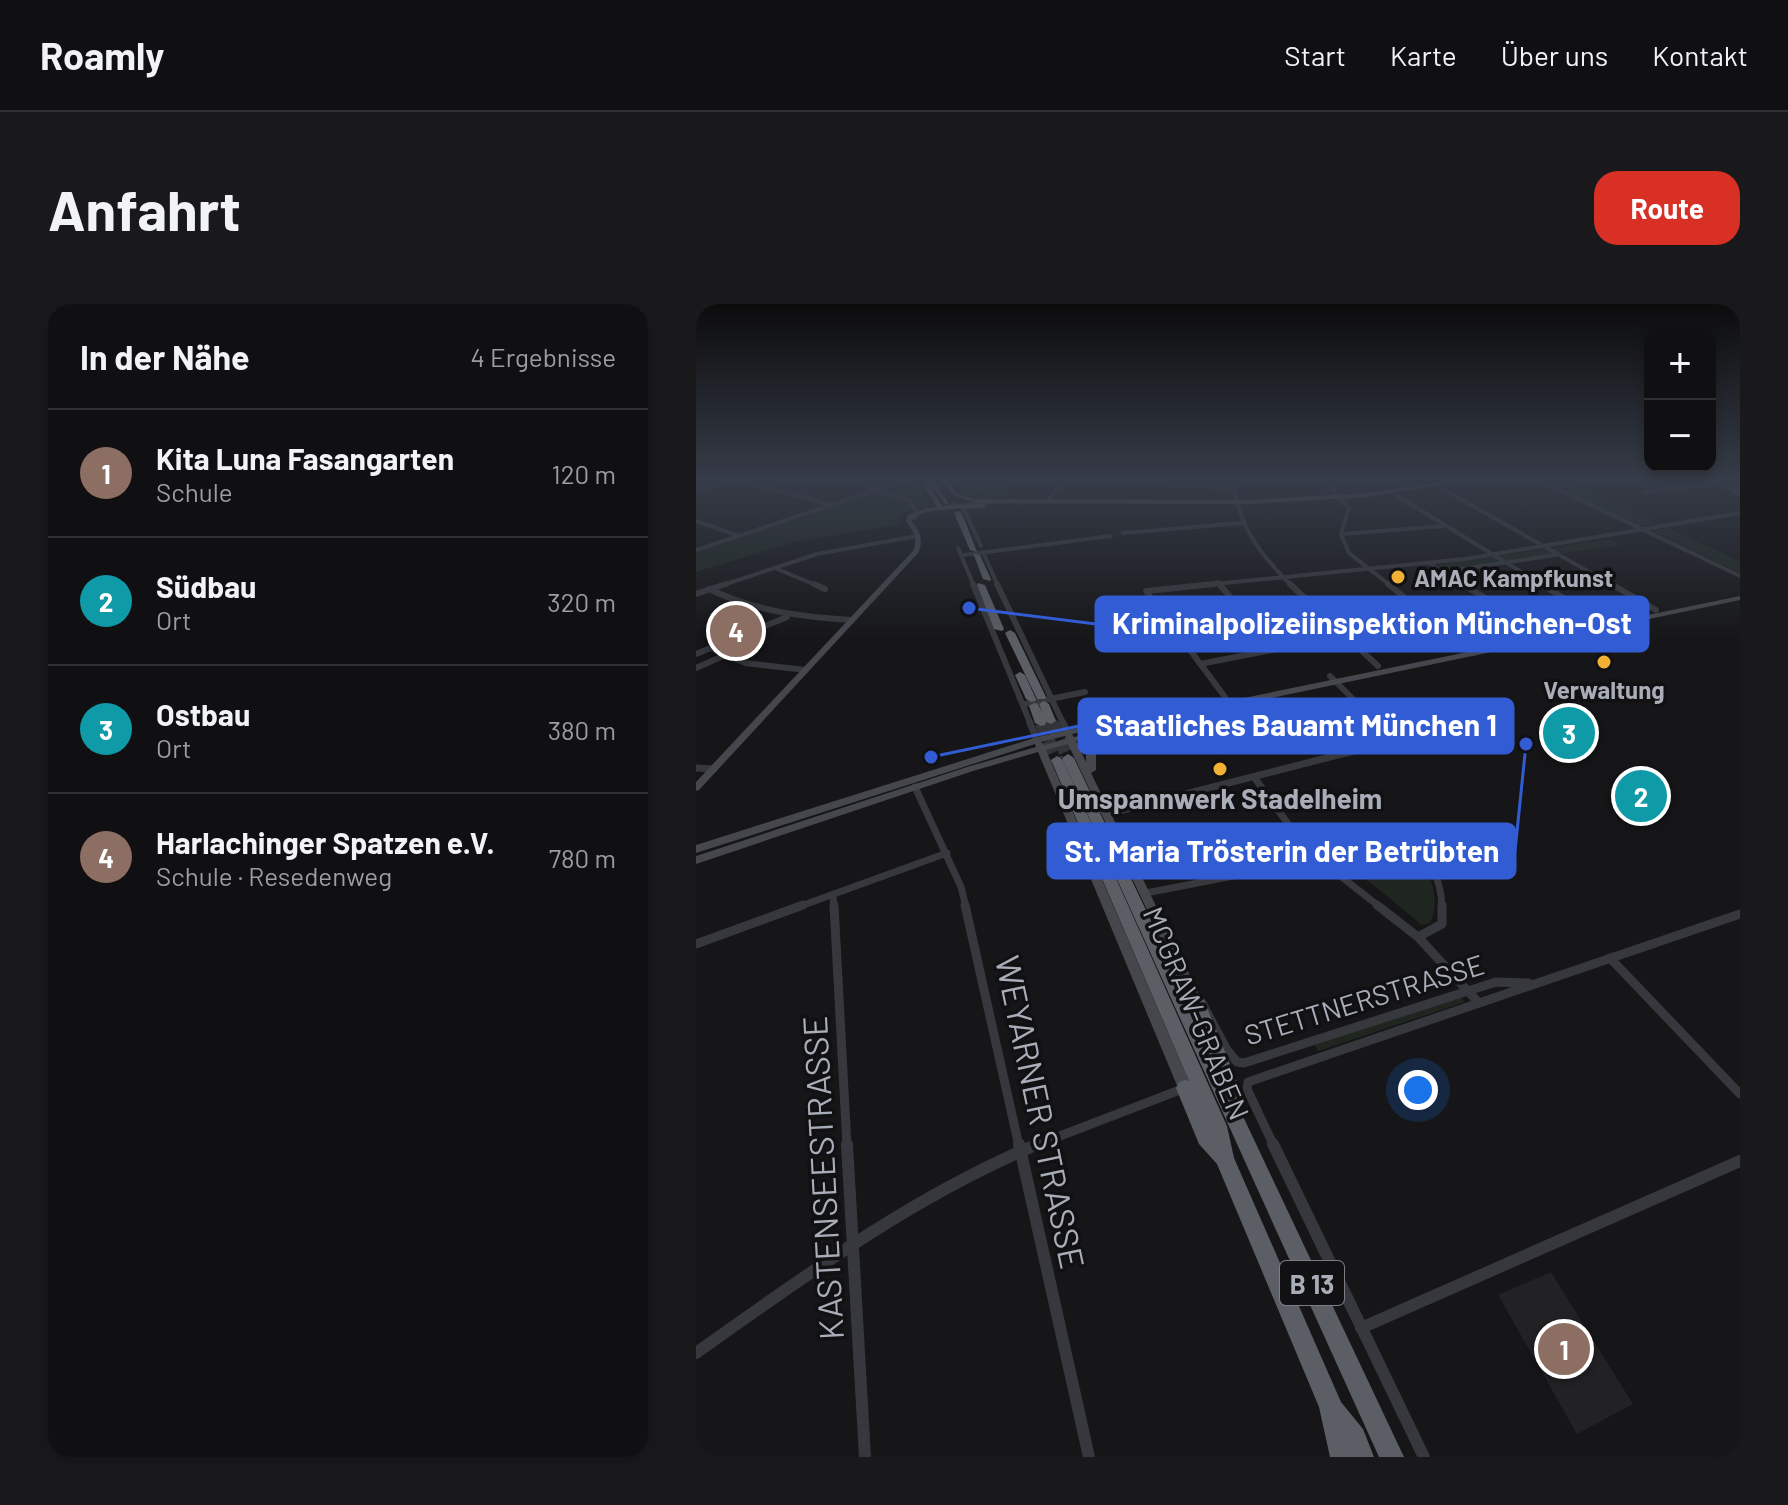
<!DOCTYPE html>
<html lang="de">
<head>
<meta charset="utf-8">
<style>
  :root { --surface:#101012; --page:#19191b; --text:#f1f3f6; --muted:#9c9d9f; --line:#303032; --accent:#d93025 }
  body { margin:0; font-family:Barlow,sans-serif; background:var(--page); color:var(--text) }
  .controls { position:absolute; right:24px; top:24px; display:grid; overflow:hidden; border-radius:16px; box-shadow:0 4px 12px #0003 }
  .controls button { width:72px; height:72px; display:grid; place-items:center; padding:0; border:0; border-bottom:2px solid var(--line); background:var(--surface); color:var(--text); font:40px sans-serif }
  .you { position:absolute; left:722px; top:786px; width:28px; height:28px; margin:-20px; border:6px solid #fff; border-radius:50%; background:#1a73e8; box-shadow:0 0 0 12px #1a73e833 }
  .badge { display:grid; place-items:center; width:52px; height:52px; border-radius:50%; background:var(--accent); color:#fff; font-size:26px; font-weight:700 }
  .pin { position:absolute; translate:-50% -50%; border:4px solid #fff; box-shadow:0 2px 8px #0006 }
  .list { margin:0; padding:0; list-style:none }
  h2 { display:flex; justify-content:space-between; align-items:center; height:104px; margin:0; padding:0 32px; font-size:34px }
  h2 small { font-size:26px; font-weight:400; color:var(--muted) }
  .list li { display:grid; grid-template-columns:52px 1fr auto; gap:24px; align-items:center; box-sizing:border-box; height:128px; padding:0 32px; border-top:2px solid var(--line) }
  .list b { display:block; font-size:30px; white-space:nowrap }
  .list p { margin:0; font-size:26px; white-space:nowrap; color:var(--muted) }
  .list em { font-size:26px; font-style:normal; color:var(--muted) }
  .map { position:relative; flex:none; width:1044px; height:1153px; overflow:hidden; border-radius:24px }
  header { display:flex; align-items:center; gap:48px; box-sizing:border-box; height:112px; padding:0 40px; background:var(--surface); border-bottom:2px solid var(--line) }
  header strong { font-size:38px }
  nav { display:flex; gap:44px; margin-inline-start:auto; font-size:28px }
  .intro { display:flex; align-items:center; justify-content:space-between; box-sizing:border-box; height:192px; padding:0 48px }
  h1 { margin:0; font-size:56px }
  .button { padding:20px 36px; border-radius:24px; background:var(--accent); color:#fff; font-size:28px; font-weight:700 }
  main { display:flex; gap:48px; padding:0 48px }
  aside { flex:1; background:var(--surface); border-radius:24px; box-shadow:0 4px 12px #0003 }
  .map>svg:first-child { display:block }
</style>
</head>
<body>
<header>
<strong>Roamly</strong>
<nav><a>Start</a><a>Karte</a><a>Über uns</a><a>Kontakt</a></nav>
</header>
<div class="intro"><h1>Anfahrt</h1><a class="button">Route</a></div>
<main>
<aside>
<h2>In der Nähe<small>4 Ergebnisse</small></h2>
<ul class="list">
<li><span class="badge" style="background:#8d6e63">1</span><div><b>Kita Luna Fasangarten</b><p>Schule</p></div><em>120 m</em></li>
<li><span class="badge" style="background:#0f9aa8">2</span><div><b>Südbau</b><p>Ort</p></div><em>320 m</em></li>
<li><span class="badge" style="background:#0f9aa8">3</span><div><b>Ostbau</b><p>Ort</p></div><em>380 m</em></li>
<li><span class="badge" style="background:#8d6e63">4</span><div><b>Harlachinger Spatzen e.V.</b><p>Schule · Resedenweg</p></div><em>780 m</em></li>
</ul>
</aside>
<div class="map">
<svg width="1044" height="1153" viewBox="0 0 1044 1153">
  <rect width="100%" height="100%" fill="#161618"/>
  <!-- built -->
  <path fill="#222225" d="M855,968l82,132 -56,30 -79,-139z"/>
  <!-- green -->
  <g fill="#1e261f">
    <path d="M257,175h69l-10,5 -7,15 -28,-1 26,-11 -32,9z"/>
    <path d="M844,175h20l97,44 -16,3z"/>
    <path d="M212,177l10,5 10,20 -27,8v10l-111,19 -94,29v-21z"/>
    <path d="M971,224l73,33v12l-88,-42z"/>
    <path d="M914,235l12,6 -176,25 -7,-5z"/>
    <path d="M711,548c23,15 35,44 23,71l-8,2 -67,-55 7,-9z"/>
    <path d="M765,693l4,5 -147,49 -3,-6z"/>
  </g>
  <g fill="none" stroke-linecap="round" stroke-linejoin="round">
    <!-- trunk-tunnel-far2 -->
    <path stroke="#333438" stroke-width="7" stroke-dasharray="7 4" stroke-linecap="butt" d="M257,198l5,11"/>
    <!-- trunk-tunnel-far1 -->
    <path stroke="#333438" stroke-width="10" stroke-dasharray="10 5" stroke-linecap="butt" d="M355,417l2,4"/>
    <!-- trunk-tunnel -->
    <g stroke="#333438" stroke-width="13" stroke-dasharray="13 6" stroke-linecap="butt">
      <path d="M345,419l16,37"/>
      <path d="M356,419l16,35"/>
    </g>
    <!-- minor-far4 -->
    <g stroke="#37383d" stroke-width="4">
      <path d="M40,175l92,25"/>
      <path d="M165,175l9,10 39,11 8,13 -2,5"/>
      <path d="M397,175l139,9"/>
      <path d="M537,175c3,44 28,77 59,107"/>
      <path d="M627,175l26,29 -8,26 8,19 42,33"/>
      <path d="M735,175l12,10 171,97"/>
      <path d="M841,175l203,97"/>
      <path d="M0,187l38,-12"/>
      <path d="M695,188l153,94"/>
      <path d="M948,188l75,-9"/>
      <path d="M351,197l17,-22"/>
      <path d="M266,201l19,41"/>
      <path d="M0,217l43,15"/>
      <path d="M427,229l119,-10"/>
      <path d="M645,230l103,-8"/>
      <path d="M262,244l16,38"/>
      <path d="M0,246l213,-71"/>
      <path d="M287,248l15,34"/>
      <path d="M267,251l148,-19"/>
      <path d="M734,259l11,9 115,-17"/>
      <path d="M79,264l43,18"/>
      <path d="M745,268l24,14"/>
      <path d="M521,278l4,4"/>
      <path d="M24,282l97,-32 100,-18"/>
      <path d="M498,282l271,-27 275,-46"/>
    </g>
    <!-- minor-far3 -->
    <g stroke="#37383d" stroke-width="6">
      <path d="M118,280l11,5"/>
      <path d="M277,280l58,141"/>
      <path d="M301,280l67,141"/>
      <path d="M518,280l-68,7 79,106"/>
      <path d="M523,280l57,65"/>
      <path d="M594,280l88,82"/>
      <path d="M692,280l86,69"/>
      <path d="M766,280l82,49"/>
      <path d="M845,280l60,37"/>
      <path d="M915,280l45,26"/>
      <path d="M13,285c46,22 92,28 143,31"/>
      <path d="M0,290l30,-10"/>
      <path d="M15,344l34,15 61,7"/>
      <path d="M0,350l91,-37"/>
      <path d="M504,360l144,-28"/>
      <path d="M0,364l27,-12"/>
      <path d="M634,372l49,49"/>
      <path d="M329,400l60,-12"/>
    </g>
    <!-- minor-far2 -->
    <g stroke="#37383d" stroke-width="7">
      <path d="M334,419l7,17"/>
      <path d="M367,419l4,9"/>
      <path d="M0,464l18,1"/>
      <path d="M558,473l53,73 73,57"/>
      <path d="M219,483l46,100 5,20"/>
      <path d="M411,510l282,-72 -2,-9 -10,-10"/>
      <path d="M450,589l257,-50c27,11 38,36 39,64"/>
      <path d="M137,591l1,12"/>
      <path d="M102,603l149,-54"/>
    </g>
    <!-- minor-far1 -->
    <g stroke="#37383d" stroke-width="9">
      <path d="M138,601l13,241"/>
      <path d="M269,601l54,241"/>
      <path d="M681,601l41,32 60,65"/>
      <path d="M722,633l24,-13v-19"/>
      <path d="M0,640l107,-39"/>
      <path d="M914,654l130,136"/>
      <path d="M506,699l25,47 10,12 7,1 252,-81 33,1"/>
      <path d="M338,842l151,-58"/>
      <path d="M578,842l-27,-57 1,-7 492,-168"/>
    </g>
    <!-- minor -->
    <g stroke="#37383d" stroke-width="12">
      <path d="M151,840l18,313"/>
      <path d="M323,840l70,313"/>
      <path d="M577,840l151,313"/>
      <path d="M665,1024l379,-167"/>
      <path d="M0,1049c110,-78 218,-157 342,-209"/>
    </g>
    <!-- secondary -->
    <g fill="#45474d" fill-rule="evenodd">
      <path d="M1014,175h6l24,14v4z"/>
      <path d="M302,196l2,3 -73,9 -14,5 -1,5c8,9 12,19 6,31l-219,237 -3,1v-9l217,-231c5,-11 1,-20 -7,-29l2,-7 18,-7z"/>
      <path d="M1044,292v4l-540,113 -85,19 -19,20v18l-5,3 111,227 -1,4 -5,1 -5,-1 -1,-4 -122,-256 -22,6 146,338 -2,5 -5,1 -5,-1 -2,-5 -140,-336 -65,19 -277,93v-8l271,-89 69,-20 -1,-3 -339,109v-8l338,-107 172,-40 4,3 -4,3 -134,30 2,3 126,-30zM407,431l-17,16v11l-10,-21zM369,432l1,3 -22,6 -3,-3z"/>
    </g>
    <!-- primary -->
    <g fill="#53555c" fill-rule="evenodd">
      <path d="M224,175h6l16,27 41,-2 3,2 -3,2 -45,1z"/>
      <path d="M245,175h6l11,15 18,5 274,1 117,-7 94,-14h16l-110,18 -117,7 -274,-1 -22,-7z"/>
    </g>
    <!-- trunk -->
    <g fill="#5b5e65" fill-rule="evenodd">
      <path d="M231,175h6l16,25h-4z"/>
      <path d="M262,207l4,2 15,39 -7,-2 -16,-37z"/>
      <path d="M277,249l7,2 11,24 -1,2 -7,-2z"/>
      <path d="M282,279l7,2 19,44 -2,2 -8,-2 -17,-44z"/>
      <path d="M314,326l5,3 31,64 -1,2h-8l-1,-2 -31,-64z"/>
      <path d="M324,368l5,3 11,24 -1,2 -4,1 -5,-3 -11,-24z"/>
      <path d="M348,397l5,3 7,17 -5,3 -5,-2 -1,3 -4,1 -6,-3 -6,-17 5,-3 4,1 4,8 -3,-8z"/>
      <path d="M372,450l6,4 114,241 2,-4 6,-2 6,2 2,5 36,89v21l164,347h-25l-317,-699z"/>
      <path d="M361,452l6,4 164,366 7,32 107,244 22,27 11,28h-44l-11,-50 -102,-243 -18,-20 -23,-56 3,-6 6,-2 4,1 -138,-321z"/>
    </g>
    <!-- tram -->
    <path stroke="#4a4c52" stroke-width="2" d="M1020,175l24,13"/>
  </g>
  <!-- sky -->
  <linearGradient id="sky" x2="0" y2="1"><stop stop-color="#0c0c0d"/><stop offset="0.52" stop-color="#363c48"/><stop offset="1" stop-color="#363c48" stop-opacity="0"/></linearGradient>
  <rect width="1044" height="337" fill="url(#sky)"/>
  <!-- markers -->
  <g fill="#f2b134" stroke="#111113" stroke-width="3">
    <circle cx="702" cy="273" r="8"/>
    <circle cx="908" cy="358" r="8"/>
    <circle cx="524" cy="465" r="8"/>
  </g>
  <g text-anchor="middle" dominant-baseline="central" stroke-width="7" stroke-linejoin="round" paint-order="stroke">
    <!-- far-poi labels -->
    <g font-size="24" font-weight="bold" fill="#a8adb8" stroke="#111113" text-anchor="start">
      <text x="718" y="273">AMAC Kampfkunst</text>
      <text x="908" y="385" text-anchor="middle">Verwaltung</text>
    </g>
    <!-- shield labels -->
    <rect fill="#111113" stroke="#7b7e86" stroke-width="2" x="584" y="957" width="64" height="44" rx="6"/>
    <g font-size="26" font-weight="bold" fill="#a8adb8">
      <text x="616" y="979">B 13</text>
    </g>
    <!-- poi labels -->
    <g font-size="28" font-weight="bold" fill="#a8adb8" stroke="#111113">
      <text x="524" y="494">Umspannwerk Stadelheim</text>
    </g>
    <!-- street labels -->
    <g font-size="28" fill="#a8adb8" stroke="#111113">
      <text transform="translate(668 695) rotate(-17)">STETTNERSTRASSE</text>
      <text transform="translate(501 709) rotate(67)">MCGRAW-GRABEN</text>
    </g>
    <!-- near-street labels -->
    <g font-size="34" fill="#a8adb8" stroke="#111113">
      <text transform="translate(345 808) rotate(78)">WEYARNER STRASSE</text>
      <text transform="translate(126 874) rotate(-93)">KASTENSEESTRASSE</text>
    </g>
  </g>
  <!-- callouts -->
  <path fill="none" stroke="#325cd3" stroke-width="3" d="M273 304L400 320M235 453L383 422M830 440L819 547"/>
  <g fill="#325cd3" stroke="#111113" stroke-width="3">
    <circle cx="273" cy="304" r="8"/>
    <circle cx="235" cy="453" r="8"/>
    <circle cx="830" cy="440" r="8"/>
  </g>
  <g fill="#325cd3" stroke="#325cd3" stroke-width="3">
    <rect x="400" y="293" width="552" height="54" rx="8"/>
    <rect x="383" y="395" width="434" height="54" rx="8"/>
    <rect x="352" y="520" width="467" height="54" rx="8"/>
  </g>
  <g font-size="30" text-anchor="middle" font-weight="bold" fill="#fff">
    <text x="676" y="330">Kriminalpolizeiinspektion München-Ost</text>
    <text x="600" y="432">Staatliches Bauamt München 1</text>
    <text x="586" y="558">St. Maria Trösterin der Betrübten</text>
  </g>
</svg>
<div class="controls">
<button>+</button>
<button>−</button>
</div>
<div class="you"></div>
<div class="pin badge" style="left:868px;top:1045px;background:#8d6e63">1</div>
<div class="pin badge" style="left:945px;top:492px;background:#0f9aa8">2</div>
<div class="pin badge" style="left:873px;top:429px;background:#0f9aa8">3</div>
<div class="pin badge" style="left:40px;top:327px;background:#8d6e63">4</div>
</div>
</main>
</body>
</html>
